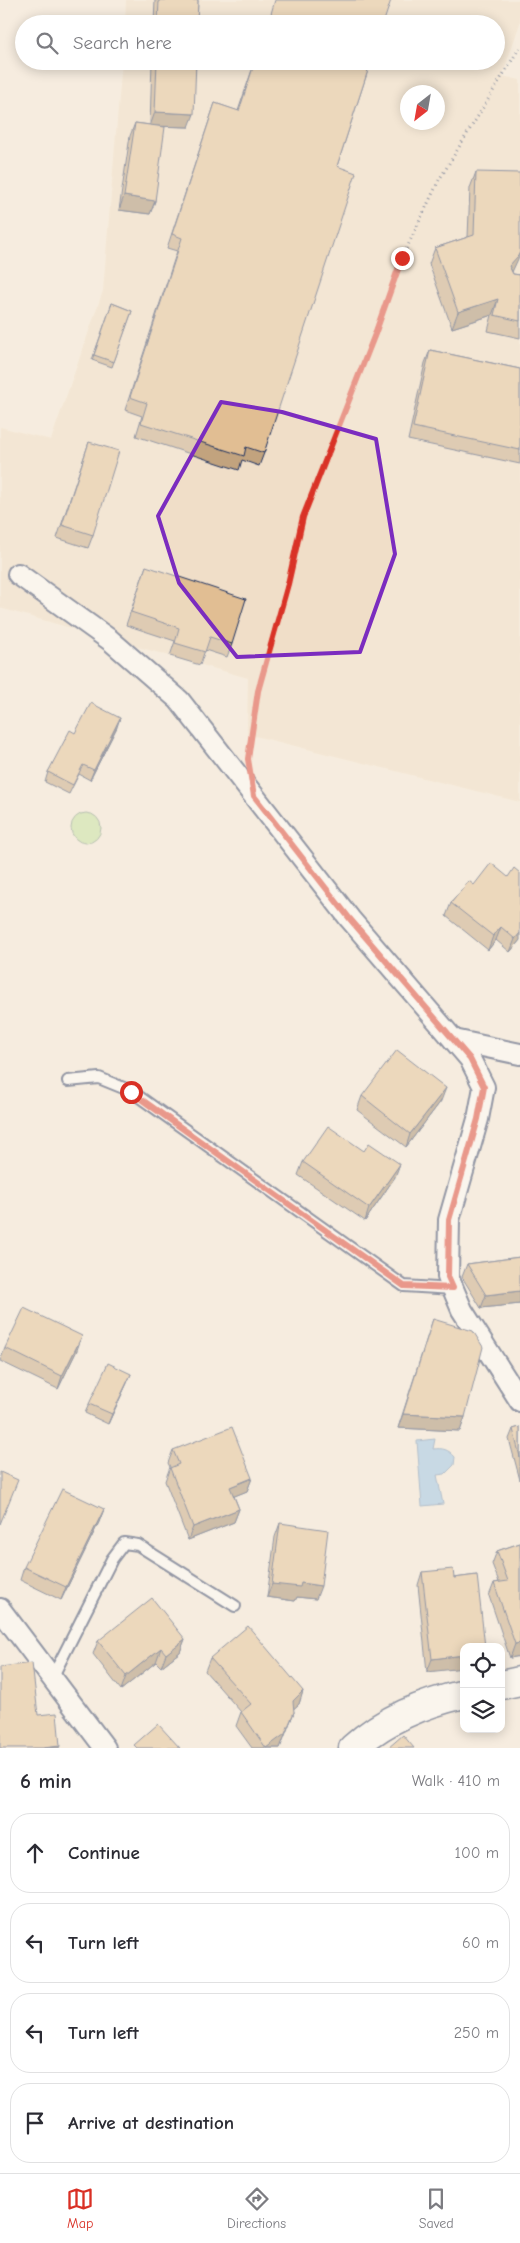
<!DOCTYPE html>
<html lang="en">
<head>
<meta charset="utf-8">
<style>
  :root { --surface:#fff; --page:#f7f7f7; --text:#2b2b33; --muted:#7c7c81; --line:#e1e1e2; --accent:#d93025 }
  body { margin:0; font-family:"Comic Neue",sans-serif; background:var(--page); color:var(--text) }
  .controls { position:absolute; right:15px; bottom:15px; display:grid; overflow:hidden; border-radius:10px; box-shadow:0 2px 12px #0003 }
  .controls button { width:45px; height:45px; display:grid; place-items:center; padding:0; border:0; border-bottom:1px solid var(--line); background:var(--surface); color:var(--text); font:25px sans-serif }
  .compass { position:absolute; left:400px; top:85px; width:45px; height:45px; border-radius:50%; background:var(--surface); box-shadow:0 2px 12px #0003; rotate:211deg }
  .stop { position:absolute; width:15px; height:15px; margin:-11px; border:4px solid #d93025; border-radius:50%; background:#fff }
  .stop.end { background:#d93025; border-color:#fff; box-shadow:0 1px 5px #0008 }
  .list { margin:0; padding:0; list-style:none }
  h2 { display:flex; justify-content:space-between; align-items:center; height:65px; margin:0; padding:0 20px; font-size:21px }
  h2 small { font-size:16px; font-weight:400; color:var(--muted) }
  .list li { display:grid; grid-template-columns:32px 1fr auto; gap:15px; align-items:center; box-sizing:border-box; height:80px; margin:0 10px 10px; padding:0 10px; border:1px solid var(--line); border-radius:20px }
  .list b { display:block; font-size:19px; white-space:nowrap }
  .list em { font-size:16px; font-style:normal; color:var(--muted) }
  .icon { flex:none; width:28px; height:28px; fill:none; stroke:currentColor; stroke-width:2; stroke-linecap:round; stroke-linejoin:round }
  .map { position:relative; flex:none; width:520px; height:1748px; overflow:hidden }
  .search { position:absolute; background:var(--surface); box-shadow:0 2px 12px #0003; left:15px; right:15px; top:15px; height:55px; display:flex; align-items:center; gap:12px; box-sizing:border-box; padding:0 18px; border-radius:28px; color:var(--muted); font-size:19px }
  .sheet { height:425px; background:var(--surface) }
  nav { display:flex; justify-content:space-around; align-items:center; box-sizing:border-box; height:70px; border-top:1px solid var(--line); background:var(--surface); font-size:14px; color:var(--muted) }
  nav a { display:grid; justify-items:center; gap:2px }
  nav .on { color:var(--accent) }
  .map>svg:first-child { display:block }
</style>
</head>
<body>
<div class="map">
<svg width="520" height="1748" viewBox="0 0 520 1748">
  <rect width="100%" height="100%" fill="#f6ecdf"/>
  <filter id="ink" filterUnits="userSpaceOnUse"><feTurbulence type="fractalNoise" baseFrequency=".02" numOctaves="2"/><feDisplacementMap in="SourceGraphic" scale="10" xChannelSelector="R" yChannelSelector="G"/><feConvolveMatrix kernelMatrix="1 2 1 2 8 2 1 2 1" color-interpolation-filters="sRGB"/></filter>
  <g filter="url(#ink)">
    <!-- built -->
    <path fill="#f0dec8" fill-rule="evenodd" d="M126,0h394v23l-18,53 18,4v722l-273,-68 1,-56 -248,-70v-181l51,13 52,-149 19,-230h374v-37h-371zM408,92h30v30h-30z"/>
    <!-- green -->
    <circle fill="#bfe29c" stroke="#6d887d" cx="86" cy="828" r="15"/>
    <!-- water -->
    <path fill="#91c1ec" stroke="#6287b3" d="M435,1439l-2,10c10,-1 15,0 22,8l-1,8 -9,9 -8,1 6,29 -21,2 -5,-65z"/>
    <g fill="none" stroke-linecap="round" stroke-linejoin="round">
      <defs>
        <g id="lane">
          <path d="M68,1081l31,-3 32,13 273,195 49,3"/>
          <path d="M52,1678l60,-119 12,-16 14,2 97,61"/>
        </g>
        <g id="street">
          <path d="M18,574l92,66 69,60 171,219 120,140 14,28 -6,32 -29,101 -1,57 14,33 58,91"/>
          <path d="M454,1040l66,14"/>
          <path d="M0,1609l105,139"/>
        </g>
        <g id="secondary">
          <path d="M501,1685l19,-4"/>
          <path d="M353,1748c32,-29 69,-44 111,-54"/>
        </g>
      </defs>
      <!-- lane casing -->
      <use href="#lane" stroke="#1b2f5e" stroke-width="14"/>
      <!-- street casing -->
      <use href="#street" stroke="#1b2f5e" stroke-width="24"/>
      <!-- secondary casing -->
      <use href="#secondary" stroke="#1b2f5e" stroke-width="31"/>
      <!-- path -->
      <path stroke="#1b2f5e" stroke-width="3" stroke-dasharray="1 4" stroke-linecap="butt" d="M249,753l9,-62 30,-107 15,-67 72,-183 27,-76 37,-78 81,-133"/>
      <!-- lane -->
      <use href="#lane" stroke="#fff" stroke-width="10"/>
      <!-- street -->
      <use href="#street" stroke="#fff" stroke-width="20"/>
      <!-- secondary -->
      <use href="#secondary" stroke="#fff" stroke-width="28"/>
    </g>
    <!-- wall -->
    <g fill="#c2a37e" stroke="#1b2f5e">
      <path d="M155,0h43l-1,24h-43z"/>
      <path d="M152,61h44l-7,66 -30,-1 -4,75 -5,13 -31,-4 11,-74 5,-13 15,2z"/>
      <path d="M255,61h116l-34,105 -73,287 -5,13 -17,-6 -3,10 -103,-34 6,-20 -17,-6 52,-159 -10,-3 48,-145 23,8z"/>
      <path d="M476,172l36,100 1,2 7,1v63l-32,-7 4,-16 -40,13 -23,-64 6,-16 33,-11 2,-49z"/>
      <path d="M112,303l20,8 -20,56 -20,-7z"/>
      <path d="M430,350l90,19v95l-112,-24 17,-77z"/>
      <path d="M89,442l4,93 -5,13 -31,-10z"/>
      <path d="M146,566l86,78 -5,13 -22,-7 -5,15 -30,-9 5,-15 -49,-16z"/>
      <path d="M117,727l-27,53 -11,-6 -10,20 -24,-12 3,-10 27,-39z"/>
      <path d="M469,881l51,59 -10,12 -14,-12 -8,10 -42,-34 5,-13z"/>
      <path d="M362,1096l79,5 -35,46 -49,-37z"/>
      <path d="M303,1162l92,15 -30,44 -67,-46z"/>
      <path d="M520,1257v47l-39,4 -19,-31 5,-13z"/>
      <path d="M433,1319l32,98 -5,14 -62,-3z"/>
      <path d="M5,1348l72,2 -19,39 -58,-28z"/>
      <path d="M127,1383l-19,41 -23,-11 4,-9z"/>
      <path d="M520,1427v53l-11,-41 4,-10z"/>
      <path d="M173,1450l79,28 -5,13 -13,5 5,13 -5,13 -46,18 -23,-59 5,-14 -2,-4z"/>
      <path d="M104,1509l-5,13 -38,78 -41,-20 4,-13z"/>
      <path d="M280,1523l36,76 -19,-2 -2,4 -28,-4 8,-60z"/>
      <path d="M520,1543v113l-10,2 -21,-62 5,-13 5,-1 -7,-18 5,-13z"/>
      <path d="M422,1572l32,6 23,-3 -50,97 -9,-87z"/>
      <path d="M185,1639l-5,13 -19,15 -5,-5 -35,28 -28,-36 5,-13z"/>
      <path d="M210,1658l93,33 -4,13 -6,5 1,3 -14,36h-28l-16,-22 5,-14 -36,-41z"/>
    </g>
    <!-- shaded-wall -->
    <g fill="#9e8567" stroke="#1b2f5e">
      <path d="M155,112l39,2 -5,13 -39,-1z"/>
      <path d="M124,196l31,5 -5,13 -31,-4z"/>
      <path d="M520,252l-2,7 -6,13 -3,-6z"/>
      <path d="M498,299l-6,16 -40,13 6,-16z"/>
      <path d="M120,718l-3,9 -27,53 4,-10z"/>
      <path d="M501,927l-5,13 -8,10 5,-14z"/>
      <path d="M520,933v7l-10,12 5,-13z"/>
      <path d="M446,1088l-5,13 -35,46 4,-13z"/>
      <path d="M400,1164l-5,13 -30,44 4,-13z"/>
      <path d="M520,1291v13l-39,4 5,-13z"/>
      <path d="M82,1336l-5,14 -19,39 4,-13z"/>
      <path d="M131,1374l-4,9 -19,41 4,-10z"/>
      <path d="M403,1414l62,3 -5,14 -62,-3z"/>
      <path d="M252,1478l-5,13 -22,9 5,-13z"/>
      <path d="M104,1509l-5,13 -38,78 5,-13z"/>
      <path d="M239,1509l-5,13 -46,18 5,-13z"/>
      <path d="M301,1583l20,3 -5,13 -19,-2 -2,4 -28,-4 5,-13z"/>
      <path d="M185,1639l-5,13 -19,15 5,-13z"/>
      <path d="M520,1643v13l-10,2 5,-14z"/>
      <path d="M161,1648l-5,14 -35,28 5,-14z"/>
      <path d="M464,1655v13l-37,4 5,-13z"/>
      <path d="M303,1691l-4,13 -11,10 5,-13z"/>
      <path d="M294,1712l-14,36h-14z"/>
      <path d="M60,1746l-1,2h-16z"/>
    </g>
    <!-- building -->
    <g fill="#e1be93" stroke="#1b2f5e">
      <path d="M159,0h39l-1,24h-39z"/>
      <path d="M275,0h116l-8,24h-115z"/>
      <path d="M157,61h39l-2,53 -39,-2z"/>
      <path d="M255,61h116l-34,105 19,7 -92,280 -18,-6 -2,9 -103,-33 6,-20 -17,-6 52,-159 -10,-4 43,-131 24,8z"/>
      <path d="M135,123l30,4 -10,74 -31,-5z"/>
      <path d="M476,172l44,1v79l-2,4 -9,10 4,8 7,1v46l-26,-6 4,-16 -40,13 -23,-64 39,-13z"/>
      <path d="M112,303l20,8 -18,51 -20,-7z"/>
      <path d="M430,350l90,19v81l-107,-23z"/>
      <path d="M89,442l30,9 -26,84 -31,-10z"/>
      <path d="M146,566l100,33 -14,45 -22,-7 -5,15 -30,-9 4,-15 -48,-16z"/>
      <path d="M91,703l29,15 -26,52 -11,-5 -10,20 -25,-13 22,-42 5,3z"/>
      <path d="M491,863l17,14 6,-9 6,5v60l-5,6 -14,-12 -8,9 -42,-33 18,-22 5,4z"/>
      <path d="M397,1050l49,38 -36,46 -48,-38z"/>
      <path d="M328,1126l36,25 5,-8 31,21 -31,44 -66,-46z"/>
      <path d="M520,1257v34l-34,4 -19,-31z"/>
      <path d="M24,1308l58,28 -20,40 -57,-28z"/>
      <path d="M433,1319l40,12 10,16 -18,70 -62,-3z"/>
      <path d="M108,1363l23,11 -19,40 -23,-10z"/>
      <path d="M232,1427l20,51 -22,9 9,22 -46,18 -23,-59 9,-4 -6,-14z"/>
      <path d="M520,1427v30l-7,-28z"/>
      <path d="M0,1472l18,8 -18,44z"/>
      <path d="M62,1489l42,20 -38,78 -42,-20z"/>
      <path d="M280,1523l48,7 -7,56 -20,-3 -1,4 -28,-3z"/>
      <path d="M520,1543v100l-5,1 -21,-61 14,-2 -11,-30z"/>
      <path d="M453,1569l1,9 23,-3 8,72h-21v8l-32,4 -10,-87z"/>
      <path d="M152,1598l33,41 -19,15 -5,-6 -35,28 -28,-35z"/>
      <path d="M248,1626l55,65 -10,10 1,11 -9,22 -19,14 -25,-36 10,-8 -41,-46z"/>
      <path d="M32,1663l6,52 19,-2 3,33 -17,2h-43v-81z"/>
      <path d="M158,1724l22,24h-43l-3,-3z"/>
      <path d="M403,1735l11,13h-26z"/>
    </g>
  </g>
  <g fill="none" stroke-linecap="round" stroke-linejoin="round" filter="url(#ink)">
    <!-- route -->
    <path stroke="#d93025" stroke-width="6" d="M131,1092l273,194 49,2 -5,-11 1,-57 29,-101 6,-32 -14,-28 -120,-140 -96,-123 -6,-37 10,-68 30,-107 15,-67 72,-183 27,-76"/>
  </g>
  <!-- marked area -->
  <path d="M0 0H520V1748H0ZM221,402l61,10 94,27 19,115 -35,98 -123,5 -58,-74 -21,-67z" fill="#f6ecdf" fill-opacity=".55" fill-rule="evenodd"/>
  <path fill="none" stroke="#7b2cbf" stroke-width="4" stroke-linejoin="round" d="M221,402l61,10 94,27 19,115 -35,98 -123,5 -58,-74 -21,-67z"/>
</svg>
<div class="controls">
<button><svg class="icon" aria-label="locate" viewBox="0 0 24 24"><circle cx="12" cy="12" r="6"/><path d="M12 2v4M12 18v4M2 12h4M18 12h4"/></svg></button>
<button><svg class="icon" aria-label="layers" viewBox="0 0 24 24"><path d="M12 4l9 5-9 5-9-5zM3 14l9 5 9-5"/></svg></button>
</div>
<svg class="compass" viewBox="-18 -18 36 36"><path d="M0-13l5 13h-10z" fill="#e53935"/><path d="M0 13l5-13h-10z" fill="#7c7c81"/></svg>
<div class="stop" style="left:131px;top:1092px"></div>
<div class="stop end" style="left:402px;top:258px"></div>
<div class="search"><svg class="icon" aria-label="search" viewBox="0 0 24 24"><circle cx="10" cy="10" r="6"/><path d="M15 15l6 6"/></svg>Search here</div>
</div>
<section class="sheet">
<h2>6 min<small>Walk · 410 m</small></h2>
<ul class="list">
<li><svg class="icon" aria-label="ahead" viewBox="0 0 24 24"><path d="M12 20V5M6 11l6-6 6 6"/></svg><div><b>Continue</b></div><em>100 m</em></li>
<li><svg class="icon" aria-label="left" viewBox="0 0 24 24"><path d="M17 20v-9H6M10 6l-5 5 5 5"/></svg><div><b>Turn left</b></div><em>60 m</em></li>
<li><svg class="icon" aria-label="left" viewBox="0 0 24 24"><path d="M17 20v-9H6M10 6l-5 5 5 5"/></svg><div><b>Turn left</b></div><em>250 m</em></li>
<li><svg class="icon" aria-label="arrive" viewBox="0 0 24 24"><path d="M6 21V4h12l-3 4 3 4H6"/></svg><div><b>Arrive at destination</b></div></li>
</ul>
</section>
<nav>
<a class="on"><svg class="icon" aria-label="map" viewBox="0 0 24 24"><path d="M3 6l6-2 6 2 6-2v14l-6 2-6-2-6 2zM9 4v14M15 6v14"/></svg>Map</a>
<a><svg class="icon" aria-label="directions" viewBox="0 0 24 24"><path d="M12 3l9 9-9 9-9-9zM9 14v-3h6M13 9l2 2-2 2"/></svg>Directions</a>
<a><svg class="icon" aria-label="saved" viewBox="0 0 24 24"><path d="M7 4h10v16l-5-4-5 4z"/></svg>Saved</a>
</nav>
</body>
</html>
